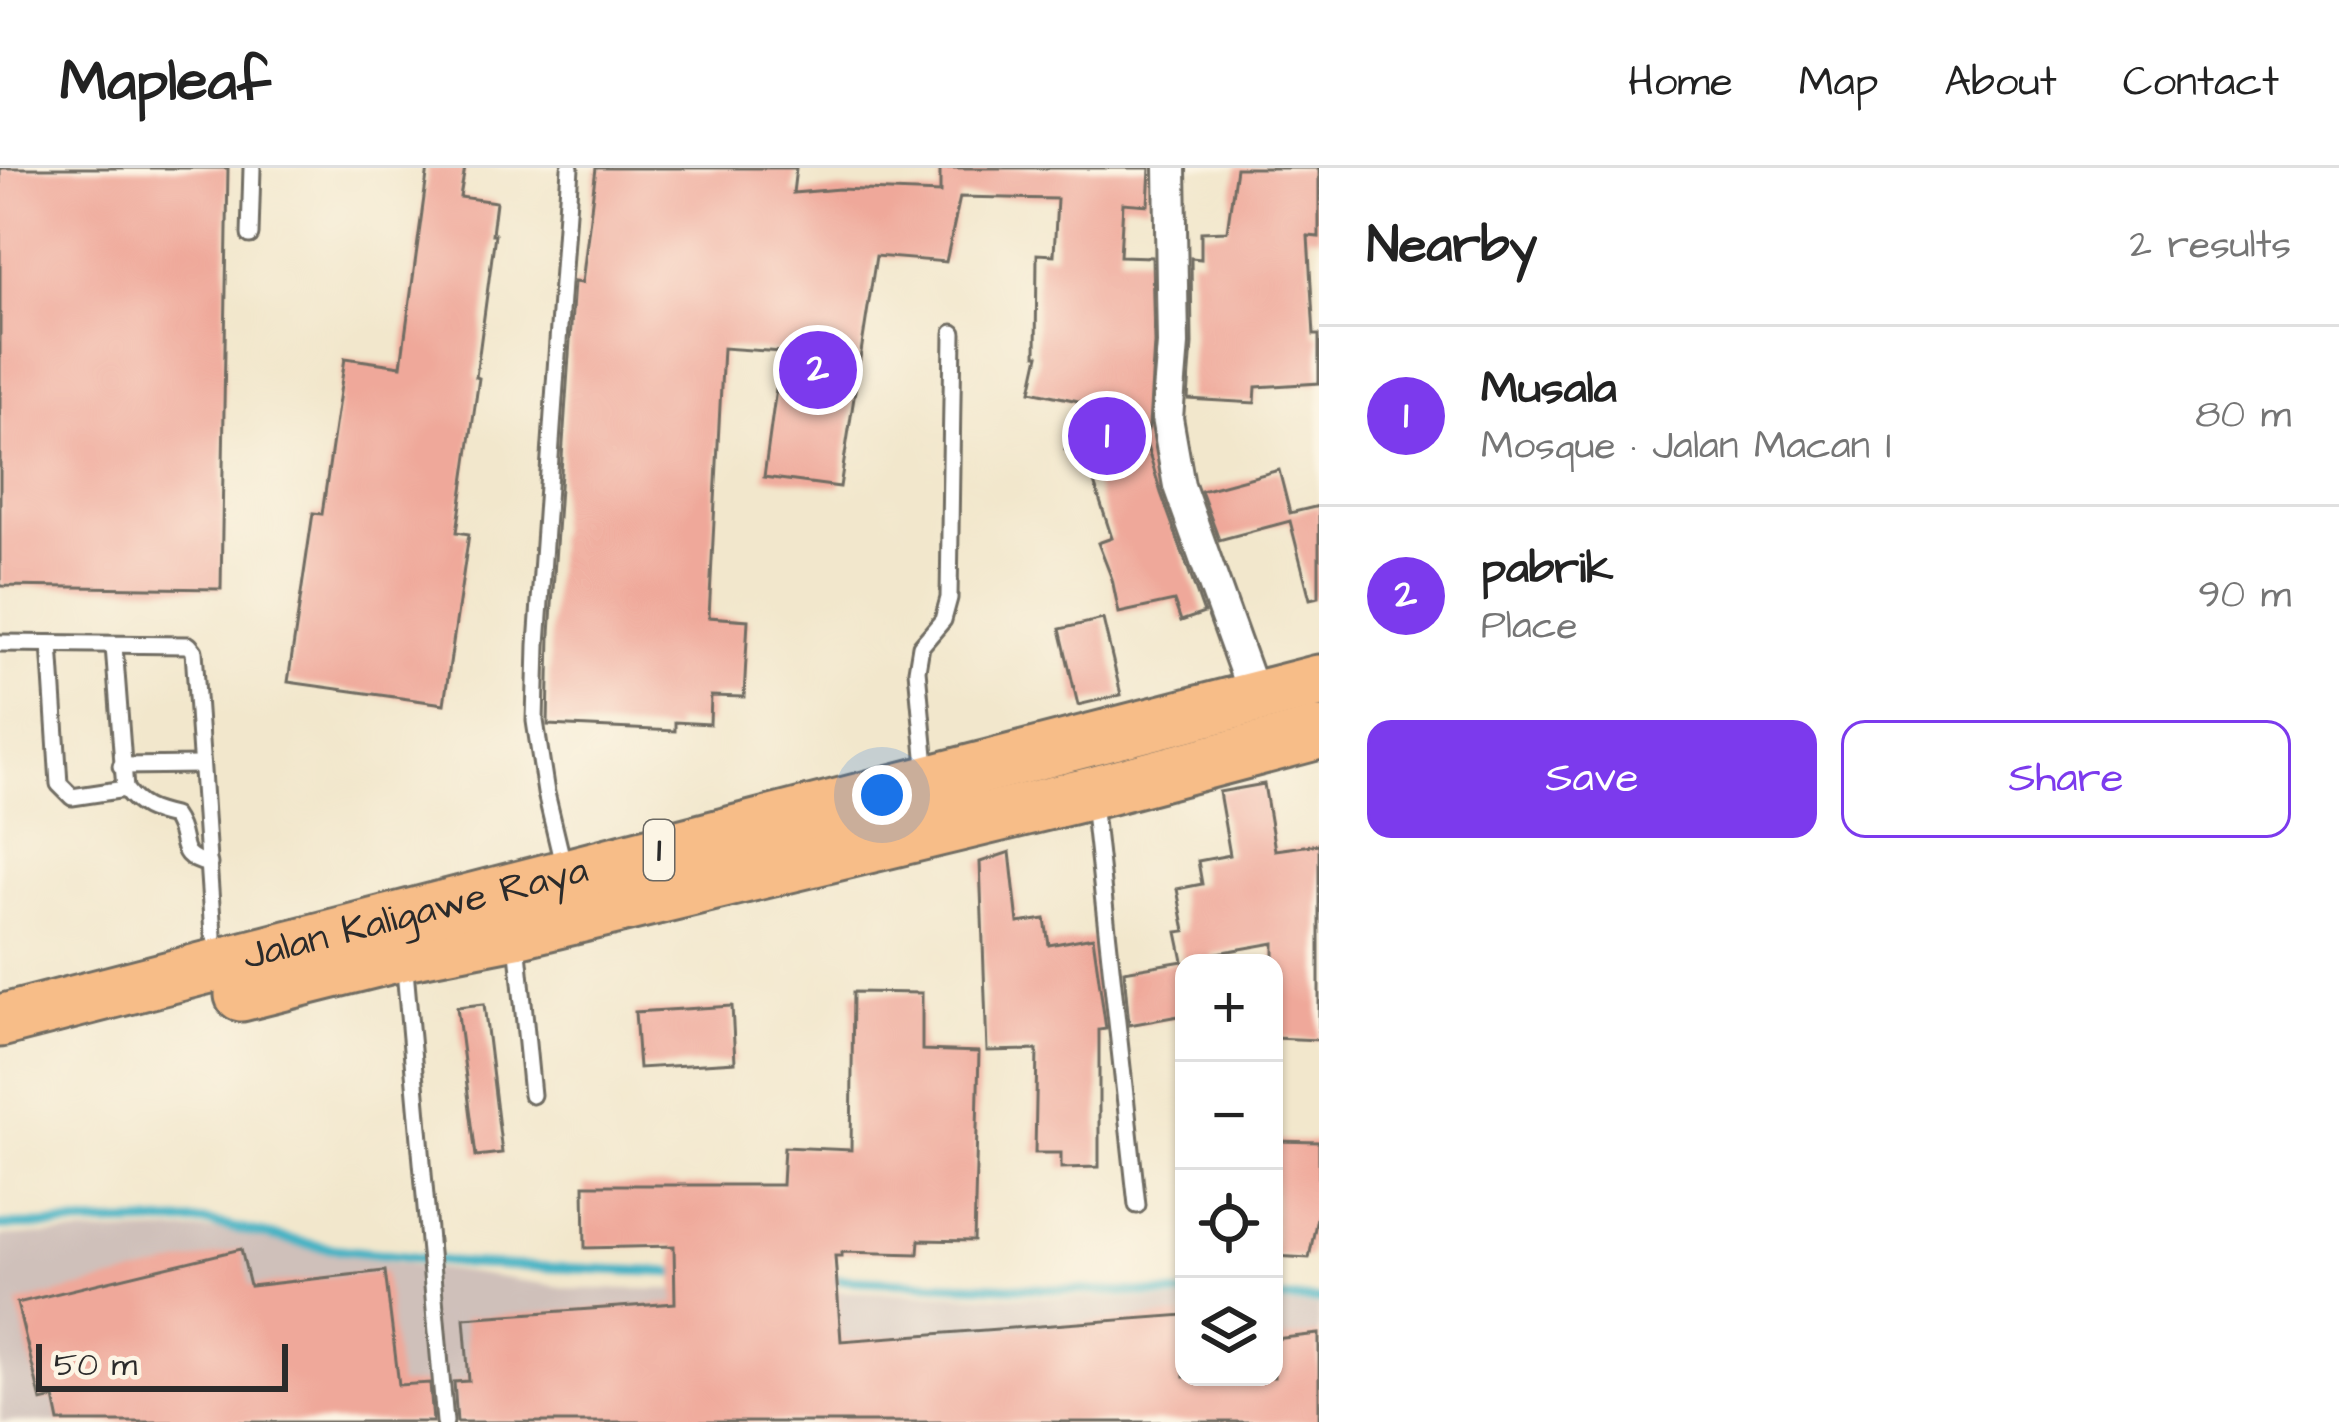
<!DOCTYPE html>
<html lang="en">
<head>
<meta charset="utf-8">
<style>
  :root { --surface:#fff; --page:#f6f6f6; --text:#222; --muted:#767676; --line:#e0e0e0; --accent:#7c3aed }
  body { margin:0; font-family:"Architects Daughter",sans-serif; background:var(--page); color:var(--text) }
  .controls { position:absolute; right:36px; bottom:36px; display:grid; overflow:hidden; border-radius:24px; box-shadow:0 3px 9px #0004 }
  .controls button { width:108px; height:108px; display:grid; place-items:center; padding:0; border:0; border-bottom:3px solid var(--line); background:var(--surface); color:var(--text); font:60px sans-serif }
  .scale { position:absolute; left:36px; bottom:30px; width:252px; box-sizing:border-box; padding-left:12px; border:6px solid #2b2b2b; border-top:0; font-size:33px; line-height:42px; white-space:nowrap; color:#2b2b2b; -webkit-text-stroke:9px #fcf5e5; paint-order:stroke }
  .you { position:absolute; left:882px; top:627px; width:42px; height:42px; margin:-30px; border:9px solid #fff; border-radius:50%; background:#1a73e8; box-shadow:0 0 0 18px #1a73e833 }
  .badge { display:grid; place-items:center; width:78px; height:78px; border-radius:50%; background:var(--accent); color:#fff; font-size:39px; font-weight:700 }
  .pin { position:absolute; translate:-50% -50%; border:6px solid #fff; box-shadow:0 3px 12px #0006 }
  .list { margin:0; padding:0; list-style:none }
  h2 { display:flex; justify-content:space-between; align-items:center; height:156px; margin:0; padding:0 48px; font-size:51px }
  h2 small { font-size:39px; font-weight:400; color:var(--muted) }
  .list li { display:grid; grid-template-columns:78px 1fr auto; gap:36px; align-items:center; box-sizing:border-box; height:180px; padding:0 48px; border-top:3px solid var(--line) }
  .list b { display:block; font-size:45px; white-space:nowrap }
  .list p { margin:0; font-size:39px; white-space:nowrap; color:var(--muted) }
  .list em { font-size:39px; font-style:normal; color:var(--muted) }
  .actions { display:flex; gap:24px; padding:36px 48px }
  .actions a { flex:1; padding:27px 0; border:3px solid var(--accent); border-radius:24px; text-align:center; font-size:42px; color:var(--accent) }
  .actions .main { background:var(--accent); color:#fff }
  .icon { flex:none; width:66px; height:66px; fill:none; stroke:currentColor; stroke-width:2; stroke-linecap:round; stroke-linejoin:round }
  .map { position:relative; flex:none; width:1319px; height:1254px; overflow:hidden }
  header { display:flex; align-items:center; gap:72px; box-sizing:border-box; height:168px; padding:0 60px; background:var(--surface); border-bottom:3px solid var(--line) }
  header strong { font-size:57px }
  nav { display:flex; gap:66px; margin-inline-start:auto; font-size:42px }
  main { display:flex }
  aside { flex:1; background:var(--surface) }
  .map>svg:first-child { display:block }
</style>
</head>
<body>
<header>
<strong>Mapleaf</strong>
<nav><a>Home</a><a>Map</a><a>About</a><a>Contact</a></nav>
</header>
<main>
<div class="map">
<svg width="1319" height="1254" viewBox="0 0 1319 1254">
  <rect width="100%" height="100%" fill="#fcf5e5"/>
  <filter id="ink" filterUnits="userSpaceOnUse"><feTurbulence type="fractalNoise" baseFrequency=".00833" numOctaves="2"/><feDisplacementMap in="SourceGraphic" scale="24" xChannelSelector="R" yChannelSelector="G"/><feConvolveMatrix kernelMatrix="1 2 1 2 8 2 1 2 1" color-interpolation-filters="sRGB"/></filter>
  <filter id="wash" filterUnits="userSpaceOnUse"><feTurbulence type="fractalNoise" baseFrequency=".004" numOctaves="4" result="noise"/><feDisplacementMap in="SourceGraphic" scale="48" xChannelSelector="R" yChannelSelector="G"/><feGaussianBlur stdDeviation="2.7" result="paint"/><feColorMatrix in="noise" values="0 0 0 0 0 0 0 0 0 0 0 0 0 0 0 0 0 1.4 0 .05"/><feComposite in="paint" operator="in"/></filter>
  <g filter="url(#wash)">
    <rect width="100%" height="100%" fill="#f2e7cc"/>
    <!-- industrial -->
    <path fill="#cfc0ba" d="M218,1062l139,26 219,33h196l412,12v76h90v-72l45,1v116h-1319v-186z"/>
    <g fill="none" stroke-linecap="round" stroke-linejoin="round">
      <!-- stream -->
      <g stroke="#47b3c4" stroke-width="10">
        <path d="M0,1058l206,-4 122,26 142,16 219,9"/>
        <path d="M828,1111l356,16"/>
        <path d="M1274,1131l45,1"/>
      </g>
    </g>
    <g id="blocks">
      <!-- building -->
      <g fill="#efa89a">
        <path d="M0,0h228l-7,421 -221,-3z"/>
        <path d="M428,0h37l-5,29 36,5 -4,32h3l-19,143 3,1 -22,154 12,2 -25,170 -156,-22 25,-169 9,1 23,-156 56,8z"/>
        <path d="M596,0h200l-3,25 46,-4 101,4v-25h210l-2,37 -25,-2 -3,53 32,1 2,86 -5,83 -4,14 16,53 43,120 -23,8 -7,-20 -55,12 -7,-34 -14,-36 14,-5 -27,-83 -20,-5 13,-49 -47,-10 8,-36h-3l1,-101 17,1 3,-56 -97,-2 -14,65 -70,-6 -36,231 -76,-10 17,-125 -58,-4 -14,269 39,3 -4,77 -33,-1 -1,28 -35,-2v9l-127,-6 2,-91 24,-352 8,1z"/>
        <path d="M1236,0h83v69l-11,-1 6,99h5v48l-63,4 -1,16 -67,-4 4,-55 -1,-86 10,1v-27l26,-1z"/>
        <path d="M1279,302l11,43 29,-7v91l-9,2 -20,-78 -71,19 -18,-49z"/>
        <path d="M1103,451l18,76 -43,10 -18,-76z"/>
        <path d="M1264,616l11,66 44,-6v196l-45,-2v-95l-62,11 2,9h-30v52l-55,10 -5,-54 59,-10 -6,-29 8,-1 -8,-42 25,-5 -4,-23 32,-6 -11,-63z"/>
        <path d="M1010,684l8,71 27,-4 4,26 44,-8 13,92 -7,1v137l-38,1v-15h-26l2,-103 -50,1 -7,-189z"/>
        <path d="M853,824l69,1v57l57,2 -5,189 -55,-1 -1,14 -76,-2v4h-7l6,85 343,-26v62h90v-38l45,-5v88h-862l-3,-40 15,-1 -5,-63 211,-15 -1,-57 -89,2 -1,-63h198l2,-38 67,3z"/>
        <path d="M484,836l18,149 -26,3 -19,-149z"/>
        <path d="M732,838l3,56 -96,6 -4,-56z"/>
        <path d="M1274,973l45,1v65l-10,51 -35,-2z"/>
        <path d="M241,1081l9,37 135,-15 14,114 31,-2 3,39h-374l-5,-24 -13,3 -24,-98z"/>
      </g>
    </g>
  </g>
  <g filter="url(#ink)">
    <use href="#blocks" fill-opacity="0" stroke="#716d63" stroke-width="3"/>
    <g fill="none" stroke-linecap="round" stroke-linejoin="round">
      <defs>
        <g id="service">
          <path d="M250,67l2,-67"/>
          <path d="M0,475l189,2 5,6 19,284"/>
          <path d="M50,476l9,140 13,13 53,-8"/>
          <path d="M114,478l11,143c14,18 26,22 48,27 18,25 -1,39 36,48"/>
          <path d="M121,598l79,-1"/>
          <path d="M927,609l-10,-107 4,-24 22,-26 6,-22 4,-265"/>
          <path d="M1093,634l44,403"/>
          <path d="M561,688l-15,-63 -11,-72 2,-76 33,-477"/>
          <path d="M517,773l15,154"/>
          <path d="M404,791l41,463"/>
        </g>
        <path id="minor" d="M1170,0l3,176 -6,74 12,68 76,212"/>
        <g id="trunk">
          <path d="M241,827l163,-41 112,-22 576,-139 227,-60"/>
          <path id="s1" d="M0,853l1319,-340"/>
        </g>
      </defs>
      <!-- service casing -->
      <use href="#service" stroke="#716d63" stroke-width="21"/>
      <!-- minor casing -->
      <use href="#minor" stroke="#716d63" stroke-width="36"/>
      <!-- trunk casing -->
      <use href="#trunk" stroke="#716d63" stroke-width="57"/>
      <!-- service -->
      <use href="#service" stroke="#fff" stroke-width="15"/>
      <!-- minor -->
      <use href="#minor" stroke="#fff" stroke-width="30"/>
      <!-- trunk -->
      <use href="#trunk" stroke="#f7bd88" stroke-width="51"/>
    </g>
  </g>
  <g text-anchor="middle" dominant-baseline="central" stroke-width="9" stroke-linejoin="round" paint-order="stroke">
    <!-- shield labels -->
    <rect fill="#fcf5e5" stroke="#6a6863" stroke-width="3" x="644" y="652" width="30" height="60" rx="9"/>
    <g font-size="36" font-weight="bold" fill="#2b2b2b">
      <text x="659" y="682">1</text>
    </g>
    <!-- street labels -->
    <g font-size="39" fill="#2b2b2b" stroke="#fcf5e5">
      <text stroke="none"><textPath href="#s1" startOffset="429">Jalan Kaligawe Raya</textPath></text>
    </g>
  </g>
</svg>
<div class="controls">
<button>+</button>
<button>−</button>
<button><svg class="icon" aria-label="locate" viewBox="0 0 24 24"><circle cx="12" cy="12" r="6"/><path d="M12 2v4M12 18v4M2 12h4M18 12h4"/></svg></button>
<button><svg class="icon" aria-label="layers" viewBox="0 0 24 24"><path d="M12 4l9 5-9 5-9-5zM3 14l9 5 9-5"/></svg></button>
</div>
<div class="scale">50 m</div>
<div class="you"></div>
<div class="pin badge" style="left:1107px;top:268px">1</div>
<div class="pin badge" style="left:818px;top:202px">2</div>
</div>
<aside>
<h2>Nearby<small>2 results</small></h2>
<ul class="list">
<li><span class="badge">1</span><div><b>Musala</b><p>Mosque · Jalan Macan I</p></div><em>80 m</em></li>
<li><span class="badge">2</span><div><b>pabrik</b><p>Place</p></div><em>90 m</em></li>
</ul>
<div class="actions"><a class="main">Save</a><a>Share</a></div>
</aside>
</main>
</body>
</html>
